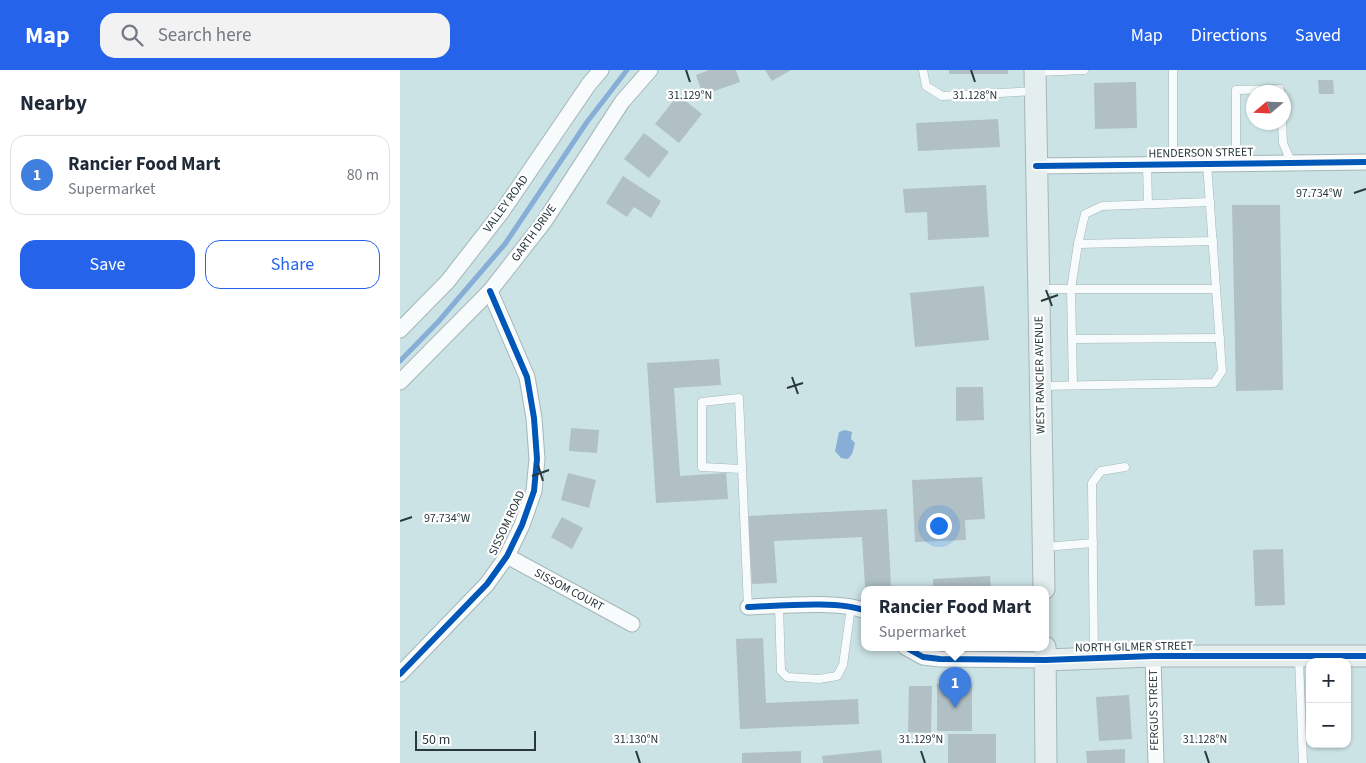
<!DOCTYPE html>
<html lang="en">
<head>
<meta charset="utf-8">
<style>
  :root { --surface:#fff; --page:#f2f2f3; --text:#1f2937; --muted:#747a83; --line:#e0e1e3; --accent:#2563eb }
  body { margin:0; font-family:"Source Sans 3",sans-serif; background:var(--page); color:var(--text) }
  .controls { position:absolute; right:15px; bottom:15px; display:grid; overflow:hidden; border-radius:10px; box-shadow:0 1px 4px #0004 }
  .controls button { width:45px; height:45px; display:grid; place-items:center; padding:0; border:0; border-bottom:1px solid var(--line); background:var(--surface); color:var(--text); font:25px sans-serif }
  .compass { position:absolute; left:846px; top:15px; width:45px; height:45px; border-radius:50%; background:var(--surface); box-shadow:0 1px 4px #0004; rotate:251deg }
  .scale { position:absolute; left:15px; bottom:12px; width:121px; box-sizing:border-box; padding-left:5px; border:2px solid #28383b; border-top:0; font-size:14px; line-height:18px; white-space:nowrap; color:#28383b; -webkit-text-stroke:4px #fff; paint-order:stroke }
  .you { position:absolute; left:538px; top:455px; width:18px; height:18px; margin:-12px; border:4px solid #fff; border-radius:50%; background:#1a73e8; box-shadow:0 0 0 8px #1a73e833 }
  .badge { display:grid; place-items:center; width:32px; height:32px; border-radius:50%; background:var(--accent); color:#fff; font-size:16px; font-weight:700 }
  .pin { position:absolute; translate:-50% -41px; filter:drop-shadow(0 1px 2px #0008) }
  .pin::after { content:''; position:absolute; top:26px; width:18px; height:15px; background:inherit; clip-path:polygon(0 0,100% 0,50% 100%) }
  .popup { position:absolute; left:461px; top:516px; width:188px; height:65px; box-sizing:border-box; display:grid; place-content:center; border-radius:10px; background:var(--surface); filter:drop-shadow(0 1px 4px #0005); font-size:16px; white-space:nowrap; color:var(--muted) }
  .popup b { font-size:19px; color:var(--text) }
  .popup::after { content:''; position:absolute; left:50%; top:100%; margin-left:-10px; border:10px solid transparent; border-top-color:var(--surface) }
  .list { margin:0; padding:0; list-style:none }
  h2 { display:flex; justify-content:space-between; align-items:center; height:65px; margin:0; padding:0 20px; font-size:21px }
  h2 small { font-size:16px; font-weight:400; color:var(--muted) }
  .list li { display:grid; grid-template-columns:32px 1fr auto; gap:15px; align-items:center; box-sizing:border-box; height:80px; margin:0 10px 10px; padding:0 10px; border:1px solid var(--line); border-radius:15px }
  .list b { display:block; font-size:19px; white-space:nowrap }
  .list p { margin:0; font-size:16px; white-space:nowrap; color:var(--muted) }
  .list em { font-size:16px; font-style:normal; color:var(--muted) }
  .actions { display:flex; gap:10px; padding:15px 20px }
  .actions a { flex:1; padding:11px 0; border:1px solid var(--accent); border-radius:15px; text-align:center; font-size:18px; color:var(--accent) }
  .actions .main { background:var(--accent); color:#fff }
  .icon { flex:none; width:28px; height:28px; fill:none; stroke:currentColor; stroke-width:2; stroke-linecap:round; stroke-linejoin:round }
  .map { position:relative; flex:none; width:966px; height:693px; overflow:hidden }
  header { display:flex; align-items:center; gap:30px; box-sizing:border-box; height:70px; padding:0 25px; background:var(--accent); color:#fff }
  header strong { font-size:24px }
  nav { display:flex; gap:28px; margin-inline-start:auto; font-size:18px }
  .search { width:350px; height:45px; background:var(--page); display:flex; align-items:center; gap:12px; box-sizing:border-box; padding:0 18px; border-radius:15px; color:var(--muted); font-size:19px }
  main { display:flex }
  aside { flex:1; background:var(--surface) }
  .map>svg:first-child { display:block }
</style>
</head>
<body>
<header>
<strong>Map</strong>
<div class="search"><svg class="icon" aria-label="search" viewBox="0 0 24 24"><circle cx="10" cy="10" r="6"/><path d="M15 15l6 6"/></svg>Search here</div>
<nav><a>Map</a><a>Directions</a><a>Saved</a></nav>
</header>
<main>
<aside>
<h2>Nearby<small></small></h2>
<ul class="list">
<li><span class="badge" style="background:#3f7fe0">1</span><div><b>Rancier Food Mart</b><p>Supermarket</p></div><em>80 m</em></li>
</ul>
<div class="actions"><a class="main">Save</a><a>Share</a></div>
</aside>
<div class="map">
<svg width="966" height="693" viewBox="0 0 966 693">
  <rect width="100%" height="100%" fill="#cce3e6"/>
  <!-- water -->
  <path fill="#86aed7" d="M445,360l7,2 -1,7 4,4 -3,11 -4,5 -7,-1 -6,-7 4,-19z"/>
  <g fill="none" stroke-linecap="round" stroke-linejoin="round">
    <!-- stream -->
    <path stroke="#86aed7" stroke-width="5" d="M0,291l38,-39 67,-78 82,-122 40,-52"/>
  </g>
  <!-- building -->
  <g fill="#b0c0c5">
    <path d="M309,0h27l4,12 -37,13 -7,-20z"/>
    <path d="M365,0h26l-19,11z"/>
    <rect x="549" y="0" width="59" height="4"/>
    <path d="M918,10h15l1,14h-15z"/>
    <path d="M736,12l1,46 -42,1 -1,-46z"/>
    <path d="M278,25l24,19 -23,29 -24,-19z"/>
    <path d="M598,49l2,28 -82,4 -2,-28z"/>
    <path d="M244,63l25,19 -20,26 -25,-19z"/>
    <path d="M223,106l38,25 -10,17 -17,-11 -7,10 -21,-14z"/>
    <path d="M586,115l3,52 -61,3 -1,-28 -22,1 -2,-24z"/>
    <path d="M832,135h48l3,185 -47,1z"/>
    <path d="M584,216l5,54 -74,7 -5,-54z"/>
    <path d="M319,289l2,26 -47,3 6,88 46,-3 2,26 -72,4 -9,-140z"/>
    <path d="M556,317h27l1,33 -28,1z"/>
    <path d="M171,358l28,2 -2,23 -28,-2z"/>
    <path d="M168,403l28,7 -7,28 -28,-8z"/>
    <path d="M582,407l3,42 -20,1 1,20 -51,2 -3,-62z"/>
    <path d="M487,439l4,77 -26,1 -3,-50 -88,4 3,42 -25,1 -4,-68z"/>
    <path d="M162,447l21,11 -11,21 -21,-12z"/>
    <path d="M883,479l2,56 -30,1 -2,-56z"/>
    <path d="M590,506l1,13h-58v-10z"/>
    <path d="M363,568l3,65 92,-4 1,25 -119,5 -4,-90z"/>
    <rect x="537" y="614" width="35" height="47"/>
    <path d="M509,616h23l-1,47 -23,-1z"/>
    <path d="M729,625l3,44 -33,2 -3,-44z"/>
    <rect x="548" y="664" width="48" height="29"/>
    <path d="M725,679v14h-38l-1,-12z"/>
    <path d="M481,680l1,13h-59l-1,-7z"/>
    <path d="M401,681v12h-59v-10z"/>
  </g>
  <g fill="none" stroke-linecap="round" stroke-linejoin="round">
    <defs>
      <g id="lane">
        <path d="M523,0l3,16 16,10 93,-5"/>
        <path d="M773,0v94"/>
        <path d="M637,2l47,-2"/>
        <path d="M882,52l1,21 9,21"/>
        <path d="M849,93l-13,-17v-56l44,-1v3"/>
        <path d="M747,95l1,39"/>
        <path d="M678,174l135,-3"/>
        <path d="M641,219h175"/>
        <path d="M672,269l148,-1"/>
        <path d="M673,315l-2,-96 7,-45 7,-30 17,-8 108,-4"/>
        <path d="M642,316l172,-3 8,-12 -15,-207"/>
        <path d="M342,399l-40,-2v-65l37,-4 9,209"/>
        <path d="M645,477l48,-4"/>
        <path d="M379,536l2,65 6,6 32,2 18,-3 6,-11 8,-58"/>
        <path d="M694,586l-2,-173 9,-12 24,-4"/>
        <path d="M899,588l4,105"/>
      </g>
      <g id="street">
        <path d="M636,96l330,-4"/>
        <path d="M0,260l48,-49 53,-68 88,-129 12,-14"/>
        <path d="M0,312l90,-91 54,-69 78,-120 28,-32"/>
        <path d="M107,486l125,68"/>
        <path d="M348,537c28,-1 94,-7 117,4"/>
        <path d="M505,577l18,10 17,2 105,1"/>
        <path d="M753,586l3,107"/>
        <path d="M0,604l87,-90 20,-28 15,-31 12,-34 3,-32 -3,-41 -7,-41 -37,-86"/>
      </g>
      <g id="secondary">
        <path d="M635,0l9,519"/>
        <path d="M645,577l1,116"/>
        <path d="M645,590l108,-4h213"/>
      </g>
    </defs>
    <!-- lane casing -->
    <use href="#lane" stroke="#a4b6b9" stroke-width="9"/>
    <!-- street casing -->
    <use href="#street" stroke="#a4b6b9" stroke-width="17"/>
    <!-- secondary casing -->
    <use href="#secondary" stroke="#a4b6b9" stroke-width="23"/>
    <!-- lane -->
    <use href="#lane" stroke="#f7fbfb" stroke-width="8"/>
    <!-- street -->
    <use href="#street" stroke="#f7fbfb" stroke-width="15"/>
    <!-- secondary -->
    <use href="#secondary" stroke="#e4eeee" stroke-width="21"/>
    <defs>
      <g id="cycleway">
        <path d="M636,96l330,-4"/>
        <path d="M348,537c28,-1 94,-7 117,4"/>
        <path d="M505,577l18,10 17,2 105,1 108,-4h213"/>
        <path d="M0,604l87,-90 20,-28 15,-31 12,-34 3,-32 -3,-41 -7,-41 -37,-86"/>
      </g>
    </defs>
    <!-- cycleway casing -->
    <use href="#cycleway" stroke="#fff" stroke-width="9"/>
    <!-- cycleway -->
    <use href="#cycleway" stroke="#0057b8" stroke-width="6"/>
  </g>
  <!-- ticks -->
  <path fill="none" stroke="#28383b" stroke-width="2" d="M286,0l4,12M571,0l4,12M954,123l12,-4M646,220l6,16M641,231l17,-6M392,307l6,17M387,318l16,-5M138,395l5,16M132,406l17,-6M0,451l12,-4M236,681l4,12M521,681l4,12M805,681l4,12"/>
  <g text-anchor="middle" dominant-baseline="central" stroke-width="4.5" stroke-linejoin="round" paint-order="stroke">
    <!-- street labels -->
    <g font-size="12" fill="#28383b" stroke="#fff">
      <text transform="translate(801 83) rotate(-1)">HENDERSON STREET</text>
      <text transform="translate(106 134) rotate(-54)">VALLEY ROAD</text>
      <text transform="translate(134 163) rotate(-54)">GARTH DRIVE</text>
      <text transform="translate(640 305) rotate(-91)">WEST RANCIER AVENUE</text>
      <text transform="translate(107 453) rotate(-65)">SISSOM ROAD</text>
      <text transform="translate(169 520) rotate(28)">SISSOM COURT</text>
      <text transform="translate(734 577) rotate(-1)">NORTH GILMER STREET</text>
      <text transform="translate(754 640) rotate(-91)">FERGUS STREET</text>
    </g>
  </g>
  <g font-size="12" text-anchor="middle" fill="#28383b" stroke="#fff" stroke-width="4.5" stroke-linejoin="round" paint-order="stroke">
    <text x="290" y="29">31.129°N</text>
    <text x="575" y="29">31.128°N</text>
    <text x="919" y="127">97.734°W</text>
    <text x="47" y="452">97.734°W</text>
    <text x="236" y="673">31.130°N</text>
    <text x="521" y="673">31.129°N</text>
    <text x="805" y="673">31.128°N</text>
  </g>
</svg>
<div class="controls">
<button>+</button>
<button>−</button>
</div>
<svg class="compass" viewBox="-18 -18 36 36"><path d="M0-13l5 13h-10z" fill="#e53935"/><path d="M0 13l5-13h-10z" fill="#747a83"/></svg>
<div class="scale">50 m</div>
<div class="you"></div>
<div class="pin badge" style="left:555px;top:638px;background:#3f7fe0">1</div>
<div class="popup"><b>Rancier Food Mart</b>Supermarket</div>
</div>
</main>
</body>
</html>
